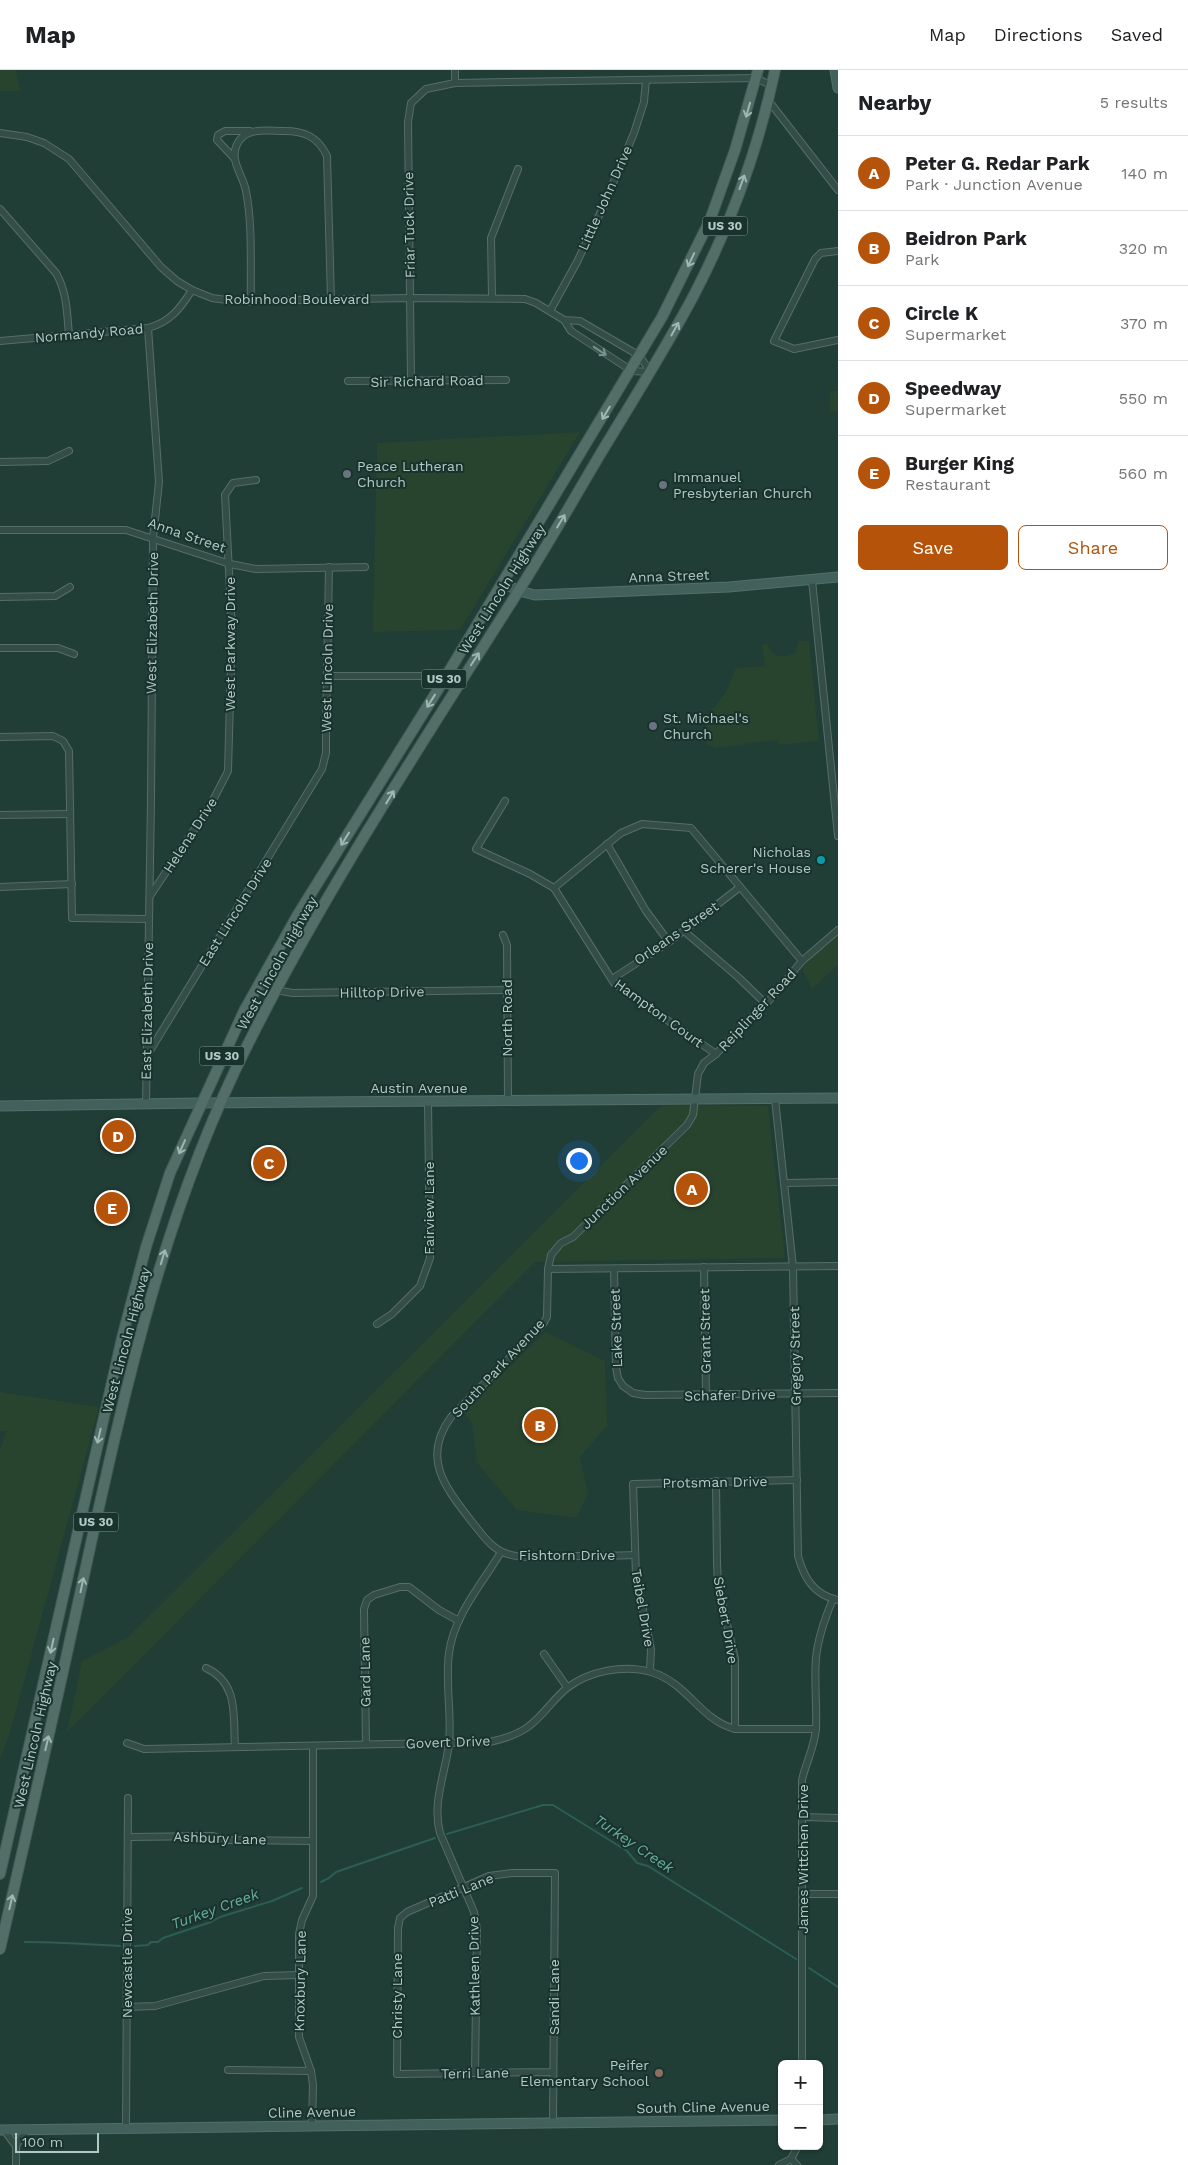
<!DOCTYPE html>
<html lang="en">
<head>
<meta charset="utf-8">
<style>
  :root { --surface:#fff; --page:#f6f6f6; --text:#202124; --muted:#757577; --line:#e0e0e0; --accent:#b45309 }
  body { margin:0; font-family:"Work Sans",sans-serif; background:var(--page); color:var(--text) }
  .controls { position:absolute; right:15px; bottom:15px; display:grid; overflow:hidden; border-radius:8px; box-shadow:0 1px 4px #0004 }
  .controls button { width:45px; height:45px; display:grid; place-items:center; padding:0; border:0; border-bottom:1px solid var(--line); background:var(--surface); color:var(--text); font:25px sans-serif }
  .scale { position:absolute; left:15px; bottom:12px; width:84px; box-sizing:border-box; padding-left:5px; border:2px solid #b0c9c4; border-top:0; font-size:14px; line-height:18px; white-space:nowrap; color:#b0c9c4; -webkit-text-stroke:4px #1a322c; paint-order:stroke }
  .you { position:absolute; left:578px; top:1090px; width:18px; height:18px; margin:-12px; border:4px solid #fff; border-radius:50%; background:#1a73e8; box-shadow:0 0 0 8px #1a73e833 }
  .badge { display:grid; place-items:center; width:32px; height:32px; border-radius:50%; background:var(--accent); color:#fff; font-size:16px; font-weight:700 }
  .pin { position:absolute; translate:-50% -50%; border:2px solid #fff; box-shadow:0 1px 5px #0006 }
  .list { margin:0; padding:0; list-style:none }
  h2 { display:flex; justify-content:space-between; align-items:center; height:65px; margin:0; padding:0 20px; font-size:21px }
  h2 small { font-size:16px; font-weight:400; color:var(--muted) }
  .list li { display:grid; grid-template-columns:32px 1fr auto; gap:15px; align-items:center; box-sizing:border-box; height:75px; padding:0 20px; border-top:1px solid var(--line) }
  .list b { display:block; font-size:19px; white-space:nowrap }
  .list p { margin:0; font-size:16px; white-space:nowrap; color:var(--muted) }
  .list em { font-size:16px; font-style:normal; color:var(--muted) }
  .actions { display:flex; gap:10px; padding:15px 20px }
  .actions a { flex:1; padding:11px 0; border:1px solid var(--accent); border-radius:8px; text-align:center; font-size:18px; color:var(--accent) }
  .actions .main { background:var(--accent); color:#fff }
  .map { position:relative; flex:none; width:838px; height:2095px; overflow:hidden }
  header { display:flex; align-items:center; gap:30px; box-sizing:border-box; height:70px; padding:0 25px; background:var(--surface); border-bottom:1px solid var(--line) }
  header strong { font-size:24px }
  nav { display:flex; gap:28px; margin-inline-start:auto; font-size:18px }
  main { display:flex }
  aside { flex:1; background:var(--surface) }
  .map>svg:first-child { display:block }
</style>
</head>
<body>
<header>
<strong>Map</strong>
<nav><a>Map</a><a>Directions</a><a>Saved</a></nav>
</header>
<main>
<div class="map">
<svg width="838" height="2095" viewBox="0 0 838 2095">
  <rect width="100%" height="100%" fill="#203d36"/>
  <!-- green -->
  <g fill="#28442e">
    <path d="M0,0h16l4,21h-20z"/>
    <path d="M830,321h8v19l-8,1z"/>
    <path d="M580,362l-120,198 -87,2 4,-189z"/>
    <path d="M799,571h10l10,100 -40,4 -1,-5 -65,8v-3h-6l-1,-32 4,-1 16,-20 10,-24 29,-2 -3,-21 5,-1 7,10 10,3 11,-4z"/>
    <path d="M838,858v37l-26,24 -12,-25z"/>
    <path d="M662,1035l106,1 17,152 -250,4 -468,470 15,-71 46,-24z"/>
    <path d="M545,1262l60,29 2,65 -27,31 8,37 -12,24 -59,-8 -40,-47 -5,-40 -9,-11z"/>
    <path d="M0,1322l99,15 -88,322 -11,30v-308l6,-20h-6z"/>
  </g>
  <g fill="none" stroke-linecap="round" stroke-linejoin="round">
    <!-- stream -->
    <g stroke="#2c5e51" stroke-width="2">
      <path d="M447,1764l96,-29h10l74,46 10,12 11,3 148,93"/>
      <path d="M321,1812l8,-4 7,-6 99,-34"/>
      <path d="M25,1872c32,0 63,2 95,4"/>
      <path d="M135,1876l13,-1 3,-3h7l5,-4 48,-16 9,-5 52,-16 30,-13"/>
      <path d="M809,1898l29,19"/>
    </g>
    <defs>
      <g id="street">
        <path d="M455,13v-13"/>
        <path d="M768,30l70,90"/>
        <path d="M0,63l27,4 17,6 25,16 92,108 16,14 15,9 20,8 22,3 176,-3 115,1 11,4 28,17 16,1 60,35 10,16"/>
        <path d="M234,88l-17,-18 1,-5 7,-4h25"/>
        <path d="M0,139l56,64c11,19 11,40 13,62"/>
        <path d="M838,181l-17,2 -6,6 -41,82 20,8 44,-9"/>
        <path d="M492,228l-1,-60 27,-69"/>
        <path d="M251,232c-1,-36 2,-75 -5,-111 -3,-17 -19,-32 -7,-50 9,-14 30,-10 45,-10 21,0 34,6 43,25l4,144"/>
        <path d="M550,241l27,-49 27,-57 30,-72 10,-31 2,-22"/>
        <path d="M564,250l7,11 61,40 18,1"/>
        <path d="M0,271l148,-13c22,-6 32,-19 44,-38"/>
        <path d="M348,311l158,-1"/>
        <path d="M411,311l-3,-259 3,-19 15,-14 29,-6 301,-5 16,8"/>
        <path d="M0,392l48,-1 21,-10"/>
        <path d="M0,460h126l104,34 26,5 109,-2"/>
        <path d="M812,510l26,256"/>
        <path d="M0,527l55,-1 15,-9"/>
        <path d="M0,578h58l16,6"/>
        <path d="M327,606h96l33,12"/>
        <path d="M0,667l53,-1 10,5 6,10 3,167 76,1"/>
        <path d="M505,731l-29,48 54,25 24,14 60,95 102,71"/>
        <path d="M0,745l70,-1"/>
        <path d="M607,774l39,67 23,31"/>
        <path d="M0,817l72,-3"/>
        <path d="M554,818l67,-55 21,-9 49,4 111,133"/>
        <path d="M150,826l60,-90 18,-35 4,-142 -7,-134 8,-12 23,-3"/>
        <path d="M684,861l54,46 28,27"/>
        <path d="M503,865l4,10 1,156"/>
        <path d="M612,909l57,-37 71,-55"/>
        <path d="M258,914l17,6 18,3 214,-3"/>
        <path d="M148,984l174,-285 4,-16v-19l3,-167"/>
        <path d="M775,1029l18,168 5,289c6,22 16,39 40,44"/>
        <path d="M146,1034l5,-303 2,-263 6,-56 -11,-154"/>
        <path d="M784,1113l54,-1"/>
        <path d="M704,1197l2,129"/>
        <path d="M548,1199l290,-3"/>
        <path d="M614,1199l2,98 2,11 5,8 10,7 12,2 193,-2"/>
        <path d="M377,1254l15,-10 28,-28 10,-28 -2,-157"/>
        <path d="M716,1411l1,82 1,22 17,74v70"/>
        <path d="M635,1485c-26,1 -52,1 -77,1 -17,1 -34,3 -50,-2 -16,-4 -26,-20 -36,-32 -27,-35 -51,-64 -21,-105l92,-93 4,-7 1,-48 3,-14 10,-12 12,-6 114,-112 6,-10 5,-41 6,-11 12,-9 32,-34 18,-16 36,-43 36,-31"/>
        <path d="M544,1584l23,33"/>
        <path d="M206,1598c33,15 27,48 29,79"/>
        <path d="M650,1601l1,-22 -15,-73 -3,-92 164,-4"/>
        <path d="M127,1673l17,6 346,-7c13,-3 28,-7 39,-16 14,-10 24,-27 38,-38 22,-17 57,-24 84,-16 37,11 49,48 84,57h81"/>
        <path d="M366,1674l-2,-135 3,-9 7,-5 26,-8h9l30,23 20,11"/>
        <path d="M804,1747l34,1"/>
        <path d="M128,1767l85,-1 15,4 84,1"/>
        <path d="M804,1824h34"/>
        <path d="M127,1937l28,-1 109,-30 35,-1"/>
        <path d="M802,1994v-284c4,-18 13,-34 14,-52 1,-23 -2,-47 0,-70 2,-21 9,-40 17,-59"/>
        <path d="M228,2000l83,1"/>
        <path d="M475,2003l2,-144 -3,-17 -34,-79c-8,-30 5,-59 9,-89 3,-30 -4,-61 0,-91 5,-38 33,-69 52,-101"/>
        <path d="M553,2052l2,-249h-43l-23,3 -82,36 -7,6 -2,10 -1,146 156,-2"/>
        <path d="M312,2056l1,-41 -2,-14 -12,-34v-103l3,-14 11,-24v-150"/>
        <path d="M126,2059l2,-331"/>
        <path d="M4,2060l12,16"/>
        <path d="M791,2089l6,6"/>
        <path d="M16,2095v-19l10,-16"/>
        <path d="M779,2095l12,-6 7,-13"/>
      </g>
      <g id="secondary">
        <path d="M835,0l3,18"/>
        <path d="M503,513l16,8 16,4 194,-8 109,-10"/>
        <path d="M0,1036l201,-3 637,-5"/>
        <path d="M819,2050l19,-1"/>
        <path d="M0,2060l782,-10"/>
      </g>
      <g id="primary">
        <path d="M0,1804l122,-536 24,-91 24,-74 74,-162 53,-95 145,-233 220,-366 48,-97 25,-70 23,-80"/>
        <path d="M0,1879c30,-130 60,-261 88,-392 39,-177 77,-348 159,-511 78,-156 176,-304 269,-451 30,-47 57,-95 85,-142 32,-53 65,-105 94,-160 36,-70 64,-146 80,-223"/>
      </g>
    </defs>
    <!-- street casing -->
    <use href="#street" stroke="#556e68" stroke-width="8"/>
    <!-- secondary casing -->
    <use href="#secondary" stroke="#556e68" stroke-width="11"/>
    <!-- primary casing -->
    <use href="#primary" stroke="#415954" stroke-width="12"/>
    <!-- street -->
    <use href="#street" stroke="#344d47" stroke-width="6"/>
    <!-- secondary -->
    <use href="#secondary" stroke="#42615b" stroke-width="9"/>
    <!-- primary -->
    <use href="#primary" stroke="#526e67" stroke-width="10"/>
  </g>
  <!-- one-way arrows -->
  <defs><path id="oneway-shaft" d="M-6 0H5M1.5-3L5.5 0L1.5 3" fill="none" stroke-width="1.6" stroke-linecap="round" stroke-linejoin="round" transform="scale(1.25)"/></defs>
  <g stroke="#9db7b1">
    <use href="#oneway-shaft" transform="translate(748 40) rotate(106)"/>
    <use href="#oneway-shaft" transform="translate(742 112) rotate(-70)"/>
    <use href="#oneway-shaft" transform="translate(691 190) rotate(115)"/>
    <use href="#oneway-shaft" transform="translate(675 259) rotate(-61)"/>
    <use href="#oneway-shaft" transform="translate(606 343) rotate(121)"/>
    <use href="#oneway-shaft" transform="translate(561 451) rotate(-59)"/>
    <use href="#oneway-shaft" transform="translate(475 589) rotate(-57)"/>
    <use href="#oneway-shaft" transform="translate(431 631) rotate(122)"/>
    <use href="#oneway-shaft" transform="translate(390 727) rotate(-59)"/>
    <use href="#oneway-shaft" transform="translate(345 769) rotate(122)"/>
    <use href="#oneway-shaft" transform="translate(182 1077) rotate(114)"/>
    <use href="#oneway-shaft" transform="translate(163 1187) rotate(-73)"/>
    <use href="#oneway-shaft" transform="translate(99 1366) rotate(103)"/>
    <use href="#oneway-shaft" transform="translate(82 1515) rotate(-78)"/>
    <use href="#oneway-shaft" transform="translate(52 1576) rotate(102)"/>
    <use href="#oneway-shaft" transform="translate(47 1673) rotate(-77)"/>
    <use href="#oneway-shaft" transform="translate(11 1832) rotate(-77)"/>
  </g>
  <use stroke="#78918c" href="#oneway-shaft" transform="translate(600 281) rotate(33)"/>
  <!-- markers -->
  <g fill="#6b7280" stroke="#1a322c" stroke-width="2">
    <circle cx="347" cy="404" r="5"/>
    <circle cx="663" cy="415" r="5"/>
    <circle cx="653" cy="656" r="5"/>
  </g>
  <circle fill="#0f9aa8" stroke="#1a322c" stroke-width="2" cx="821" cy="790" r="5"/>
  <circle fill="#8d6e63" stroke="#1a322c" stroke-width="2" cx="659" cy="2003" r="5"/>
  <g text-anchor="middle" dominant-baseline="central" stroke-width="4" stroke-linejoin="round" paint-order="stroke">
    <!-- shield labels -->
    <g fill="#1a322c" stroke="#839c96" stroke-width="1">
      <rect x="702.5" y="146.5" width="45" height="19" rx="4"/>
      <rect x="421.5" y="599.5" width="45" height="19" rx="4"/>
      <rect x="199.5" y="976.5" width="45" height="19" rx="4"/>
      <rect x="73.5" y="1442.5" width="45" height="19" rx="4"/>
    </g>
    <g font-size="12" font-weight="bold" fill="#b0c9c4">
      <text x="725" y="156">US 30</text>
      <text x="444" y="609">US 30</text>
      <text x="222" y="986">US 30</text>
      <text x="96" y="1452">US 30</text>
    </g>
    <!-- street labels -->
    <g font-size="14" fill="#b0c9c4" stroke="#1a322c">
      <text transform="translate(605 128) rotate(-66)">Little John Drive</text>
      <text transform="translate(409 155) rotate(-91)">Friar Tuck Drive</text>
      <text x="297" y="229">Robinhood Boulevard</text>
      <text transform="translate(89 263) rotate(-5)">Normandy Road</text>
      <text transform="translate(427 311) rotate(-1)">Sir Richard Road</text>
      <text transform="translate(187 465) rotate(19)">Anna Street</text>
      <text transform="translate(669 506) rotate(-2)">Anna Street</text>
      <text transform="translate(502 519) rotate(-58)">West Lincoln Highway</text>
      <text transform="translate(152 553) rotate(-89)">West Elizabeth Drive</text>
      <text transform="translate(230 574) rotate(-90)">West Parkway Drive</text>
      <text transform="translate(327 598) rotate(-89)">West Lincoln Drive</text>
      <text transform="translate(190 765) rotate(-57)">Helena Drive</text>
      <text transform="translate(235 842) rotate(-58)">East Lincoln Drive</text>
      <text transform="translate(676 863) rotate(-35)">Orleans Street</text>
      <text transform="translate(277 893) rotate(-61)">West Lincoln Highway</text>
      <text transform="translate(382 922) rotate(-1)">Hilltop Drive</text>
      <text transform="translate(757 940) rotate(-47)">Reiplinger Road</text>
      <text transform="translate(147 941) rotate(-89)">East Elizabeth Drive</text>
      <text transform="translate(659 943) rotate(36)">Hampton Court</text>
      <text transform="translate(507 948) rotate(-90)">North Road</text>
      <text x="419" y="1018">Austin Avenue</text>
      <text transform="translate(624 1117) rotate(-44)">Junction Avenue</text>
      <text transform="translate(429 1138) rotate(-90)">Fairview Lane</text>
      <text transform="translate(616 1258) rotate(-92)">Lake Street</text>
      <text transform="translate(705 1261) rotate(-91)">Grant Street</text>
      <text transform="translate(126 1270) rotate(-75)">West Lincoln Highway</text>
      <text transform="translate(795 1286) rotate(-91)">Gregory Street</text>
      <text transform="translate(498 1298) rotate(-47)">South Park Avenue</text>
      <text transform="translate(730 1325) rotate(-1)">Schafer Drive</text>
      <text transform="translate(715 1412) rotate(-1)">Protsman Drive</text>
      <text x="567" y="1485">Fishtorn Drive</text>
      <text transform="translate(643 1538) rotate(80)">Teibel Drive</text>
      <text transform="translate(726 1550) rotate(80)">Siebert Drive</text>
      <text transform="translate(365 1602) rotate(-91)">Gard Lane</text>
      <text transform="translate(35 1665) rotate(-77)">West Lincoln Highway</text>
      <text transform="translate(448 1672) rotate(-2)">Govert Drive</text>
      <text transform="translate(220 1768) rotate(2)">Ashbury Lane</text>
      <text transform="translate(803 1789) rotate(-90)">James Wittchen Drive</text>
      <text transform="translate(461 1820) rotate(-22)">Patti Lane</text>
      <text transform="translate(127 1893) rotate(-90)">Newcastle Drive</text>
      <text transform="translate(474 1896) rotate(-91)">Kathleen Drive</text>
      <text transform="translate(300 1911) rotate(-89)">Knoxbury Lane</text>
      <text transform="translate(397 1926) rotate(-90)">Christy Lane</text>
      <text transform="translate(554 1927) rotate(-90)">Sandi Lane</text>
      <text transform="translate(475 2003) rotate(-1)">Terri Lane</text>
      <text transform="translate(703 2037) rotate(-1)">South Cline Avenue</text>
      <text transform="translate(312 2042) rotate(-1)">Cline Avenue</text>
    </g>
    <!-- poi labels -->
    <g font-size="14" fill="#b0c9c4" stroke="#1a322c" text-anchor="start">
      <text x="357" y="396">Peace Lutheran<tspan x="357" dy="16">Church</tspan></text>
      <text x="673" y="407">Immanuel<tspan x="673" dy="16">Presbyterian Church</tspan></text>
      <text x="663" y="648">St. Michael's<tspan x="663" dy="16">Church</tspan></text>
      <text x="811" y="782" text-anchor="end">Nicholas<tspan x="811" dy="16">Scherer's House</tspan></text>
      <text x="649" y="1995" text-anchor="end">Peifer<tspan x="649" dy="16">Elementary School</tspan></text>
    </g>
    <!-- water labels -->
    <g font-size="15" font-style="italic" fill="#65ac9a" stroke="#1a322c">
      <text transform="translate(634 1774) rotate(34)">Turkey Creek</text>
      <text transform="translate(215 1839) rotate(-20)">Turkey Creek</text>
    </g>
  </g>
</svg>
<div class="controls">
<button>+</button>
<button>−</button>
</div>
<div class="scale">100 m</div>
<div class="you"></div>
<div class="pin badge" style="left:692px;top:1119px">A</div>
<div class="pin badge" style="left:540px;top:1355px">B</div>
<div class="pin badge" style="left:269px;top:1093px">C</div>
<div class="pin badge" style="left:118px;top:1066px">D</div>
<div class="pin badge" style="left:112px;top:1138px">E</div>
</div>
<aside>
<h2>Nearby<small>5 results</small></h2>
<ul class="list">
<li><span class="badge">A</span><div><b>Peter G. Redar Park</b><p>Park · Junction Avenue</p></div><em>140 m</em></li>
<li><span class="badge">B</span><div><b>Beidron Park</b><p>Park</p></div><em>320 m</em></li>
<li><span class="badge">C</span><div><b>Circle K</b><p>Supermarket</p></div><em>370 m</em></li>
<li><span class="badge">D</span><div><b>Speedway</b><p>Supermarket</p></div><em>550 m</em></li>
<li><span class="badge">E</span><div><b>Burger King</b><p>Restaurant</p></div><em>560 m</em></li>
</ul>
<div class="actions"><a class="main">Save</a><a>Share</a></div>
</aside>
</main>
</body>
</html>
